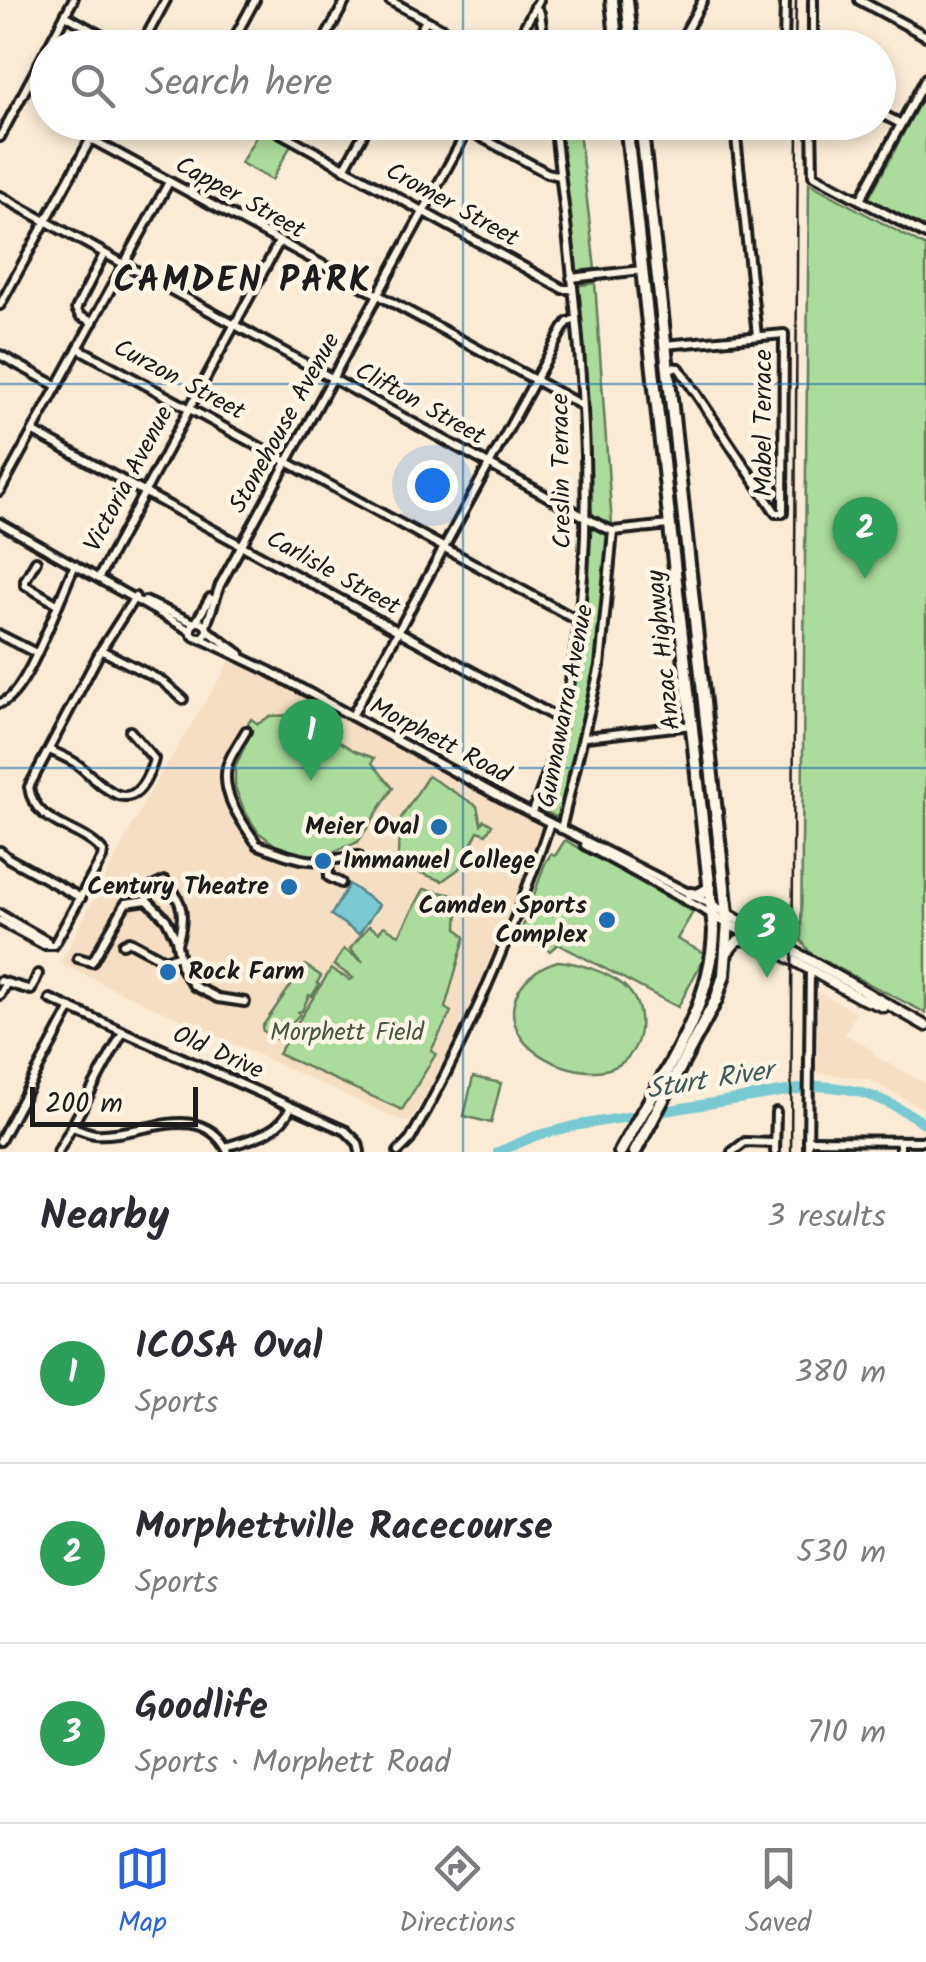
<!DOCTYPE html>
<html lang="en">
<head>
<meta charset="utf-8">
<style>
  :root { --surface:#fff; --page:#f7f7f7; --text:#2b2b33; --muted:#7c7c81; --line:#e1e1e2; --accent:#2563eb }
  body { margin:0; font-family:Kalam,sans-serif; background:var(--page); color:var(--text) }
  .scale { position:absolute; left:30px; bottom:25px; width:168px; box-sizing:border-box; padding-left:10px; border:5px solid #1c1c1c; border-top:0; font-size:28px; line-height:35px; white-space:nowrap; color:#1c1c1c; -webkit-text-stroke:8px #fcf5e5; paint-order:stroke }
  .you { position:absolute; left:432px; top:485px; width:35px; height:35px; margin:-25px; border:8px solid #fff; border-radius:50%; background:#1a73e8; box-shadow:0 0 0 15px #1a73e833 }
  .badge { display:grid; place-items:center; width:65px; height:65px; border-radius:50%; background:var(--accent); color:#fff; font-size:32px; font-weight:700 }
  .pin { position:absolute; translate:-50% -82px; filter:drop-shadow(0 2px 5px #0008) }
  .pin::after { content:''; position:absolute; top:52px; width:35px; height:30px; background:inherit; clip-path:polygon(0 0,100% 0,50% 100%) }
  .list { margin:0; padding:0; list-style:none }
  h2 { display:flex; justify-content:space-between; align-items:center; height:130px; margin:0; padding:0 40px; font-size:42px }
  h2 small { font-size:32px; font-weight:400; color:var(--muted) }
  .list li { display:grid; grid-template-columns:65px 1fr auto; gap:30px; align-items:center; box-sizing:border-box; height:180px; padding:0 40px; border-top:2px solid var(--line) }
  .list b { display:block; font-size:38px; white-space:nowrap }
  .list p { margin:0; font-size:32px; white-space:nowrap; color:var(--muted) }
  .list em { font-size:32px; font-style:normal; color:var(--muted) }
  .icon { flex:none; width:55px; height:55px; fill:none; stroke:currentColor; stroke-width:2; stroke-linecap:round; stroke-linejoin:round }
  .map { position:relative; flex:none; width:926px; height:1152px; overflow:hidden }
  .search { position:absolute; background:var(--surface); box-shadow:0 5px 15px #0003; left:30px; right:30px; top:30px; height:110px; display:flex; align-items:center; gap:25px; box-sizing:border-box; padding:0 35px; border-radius:55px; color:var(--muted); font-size:38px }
  .sheet { height:670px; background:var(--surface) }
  nav { display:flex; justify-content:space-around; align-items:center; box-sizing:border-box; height:140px; border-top:2px solid var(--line); background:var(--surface); font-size:28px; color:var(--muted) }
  nav a { display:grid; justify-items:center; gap:5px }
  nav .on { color:var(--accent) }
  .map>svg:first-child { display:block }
</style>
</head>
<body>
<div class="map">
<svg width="926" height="1152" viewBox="0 0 926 1152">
  <rect width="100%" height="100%" fill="#f9ebd6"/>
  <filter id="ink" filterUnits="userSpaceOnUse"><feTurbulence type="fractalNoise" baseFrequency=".01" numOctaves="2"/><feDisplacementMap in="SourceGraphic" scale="20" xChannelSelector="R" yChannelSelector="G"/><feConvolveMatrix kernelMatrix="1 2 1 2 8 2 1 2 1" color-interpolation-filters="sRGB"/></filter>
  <g filter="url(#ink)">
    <!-- built -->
    <g fill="#f5dfc4">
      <path d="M232,658l312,170 -38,106 -38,86 -58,101h-8l-342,-157 87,-167z"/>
      <path d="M818,992l38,20 -11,22 29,17 -1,4 53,29v26l-59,-31 -50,-6z"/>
    </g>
    <!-- green -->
    <g fill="#acdc9b" stroke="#647c5c" stroke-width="2.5">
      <path d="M926,91v138l-57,-31z"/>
      <path d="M557,123h21l17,146 -21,2z"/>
      <path d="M261,128l30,17 -19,35 -31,-17z"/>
      <path d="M809,183l117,64v766l-115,-59 -10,-14z"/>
      <path d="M595,283l17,243 -19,-10 -3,-13 -15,-217z"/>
      <path d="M601,529l11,6 -11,118 -39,167 -23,-12c34,-85 44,-182 49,-273l4,-5z"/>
      <path d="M294,715l61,36 19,7 -2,5 21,25 -35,54 -33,13 -21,3 -25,-10 -21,-16 -14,-22 -9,-23v-19l17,-38 -6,-3 5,-8 7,5 12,-8z"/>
      <path d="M428,776l49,30 4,18 3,-4 8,5 -6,9 -8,-3 -19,38 -17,12 -24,-9 -20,-16 1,-26 -3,-4z"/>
      <path d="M565,840l128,72 -16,27 29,15 -28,53 -120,-63 -8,7 -30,-16 25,-72 6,-9 4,2z"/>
      <path d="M424,889l30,6 4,14 -1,19 8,9 -20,71 6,4 -20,39 5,3 -34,56 -124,-56 53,-85 19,11 3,-2 -19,-13 10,-16 19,13 -13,-13 19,-23 10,6 5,-6 15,9z"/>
      <path d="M558,961c21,2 49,11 65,24 23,19 23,57 1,76 -26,23 -86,3 -103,-24 -21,-34 4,-67 37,-76z"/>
      <path d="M305,965l16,11 -4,7 2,2 -7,11 -3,-1 -7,16 -4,1 2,2 -12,13 2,3 -7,10 -4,1 -16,-10 -1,-4z"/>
      <path d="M473,1077l28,6 -10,40 -27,-7z"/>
    </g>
    <!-- water -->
    <path fill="#79cad0" stroke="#548488" stroke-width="2.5" d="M349,884l30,21 -20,29 -28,-19z"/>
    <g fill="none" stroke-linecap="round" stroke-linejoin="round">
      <!-- river -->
      <path stroke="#79cad0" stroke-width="10" d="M498,1152l37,-16 38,-10 244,-40c43,1 72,15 109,38"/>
      <defs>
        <g id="minor">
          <path d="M389,0l89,48"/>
          <path d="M859,0l67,36"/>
          <path d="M535,6l5,7 5,35"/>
          <path d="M65,15l59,33"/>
          <path d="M140,48l26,-48"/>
          <path d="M229,48l26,-48"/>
          <path d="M320,48l26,-48"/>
          <path d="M411,48l15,-28"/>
          <path d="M513,48l26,-48"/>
          <path d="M677,48l26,-48"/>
          <path d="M784,48l1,-48"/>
          <path d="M813,48v-48"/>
          <path d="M878,112l23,12"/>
          <path d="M261,122l302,167h9"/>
          <path d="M708,122l28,15"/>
          <path d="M745,122l-9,15 21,199"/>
          <path d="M812,122l1,53 113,60"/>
          <path d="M468,130l79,43 13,3"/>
          <path d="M0,137l73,-137"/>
          <path d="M91,139l490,266"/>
          <path d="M344,169l26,-47"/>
          <path d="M0,196l603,331 10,4 56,-6"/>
          <path d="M860,200l66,-122"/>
          <path d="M571,278l71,-8"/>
          <path d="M0,305l100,-183"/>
          <path d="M93,322l-13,-6 -4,-7 28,-55"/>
          <path d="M665,345l119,-11 -1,179h-7l-97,-145 -11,-1"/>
          <path d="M78,348l499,272"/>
          <path d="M0,355l57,31"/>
          <path d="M34,432l527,288"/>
          <path d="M0,491l169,-309"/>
          <path d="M0,523l191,108"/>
          <path d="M36,561l-11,19v5l32,19"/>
          <path d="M99,577l180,-335"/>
          <path d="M145,601l49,22"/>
          <path d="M196,622l14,-24"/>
          <circle cx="199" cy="630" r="8"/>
          <path d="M206,626l14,-41 252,-463"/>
          <path d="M207,630l33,24"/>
          <path d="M0,635l36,18"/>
          <path d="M200,638l69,33 244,133 197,100"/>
          <path d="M101,650l61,31 21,18"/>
          <path d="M0,703c27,-5 61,-111 75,-138"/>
          <path d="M352,716l211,-387 5,-7 8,-3"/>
          <path d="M246,731c-6,11 -16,24 -19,36 -6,27 14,54 28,74"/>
          <path d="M586,737l106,-12"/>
          <path d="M49,750c9,4 19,8 28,14 20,15 48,53 68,17 4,-8 7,-13 9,-22l-24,-28"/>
          <path d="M532,814c87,-213 48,-470 22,-692"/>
          <path d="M561,829l39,-163 13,-135"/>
          <path d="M258,845c48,17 49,19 100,11"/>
          <path d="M585,845l128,70"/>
          <path d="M0,851l8,7 73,40"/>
          <path d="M328,861l1,16 12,6"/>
          <path d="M0,914l47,27 1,3"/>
          <path d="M0,921l44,24h10l48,-87 1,-6c-21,-26 -69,-26 -74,-65l72,-137 34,-53"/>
          <path d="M123,944l6,-3 35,19 14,-4"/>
          <path d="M177,944c8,-26 8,-42 -12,-63l-17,8 -1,11 19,19 10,20 5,28 13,19 24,12 27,4"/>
          <path d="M78,958l14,4 34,-59 21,-3"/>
          <path d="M0,981l31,9 7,-16"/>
          <path d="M0,995l6,-11"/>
          <path d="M50,999l296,132 12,12 2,9"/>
          <path d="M72,1127c8,2 15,6 23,7 44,4 106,-37 133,18"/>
          <path d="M808,1140l118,1"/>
          <path d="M0,1141l71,-133"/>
          <path d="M226,1147c26,-9 53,-13 65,-40"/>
          <path d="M58,1152l65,-120"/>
          <path d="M398,1152l12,-12c58,-101 102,-206 140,-317"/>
          <path d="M732,1152l13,-10 30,1"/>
          <path d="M775,1152l1,-40"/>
          <path d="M808,1152l2,-183"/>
          <path d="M900,1152v-11"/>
        </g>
        <g id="major">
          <path d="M712,905l214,121"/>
          <path d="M713,915l147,83 24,9"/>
          <path d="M727,953l11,-13h15"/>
        </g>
        <g id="highway">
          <path d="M612,0l5,48"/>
          <path d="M627,0l5,48"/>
          <path d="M690,894l8,1 12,-7"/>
          <path d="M620,1152c38,-70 92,-141 94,-222l-88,-808"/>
          <path d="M635,1152l81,-152 8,-25 4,-52 -87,-801"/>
        </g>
      </defs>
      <!-- minor casing -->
      <use href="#minor" stroke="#1c1c1c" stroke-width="14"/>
      <!-- major casing -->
      <use href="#major" stroke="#1c1c1c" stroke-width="15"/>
      <!-- highway casing -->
      <use href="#highway" stroke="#1c1c1c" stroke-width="18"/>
      <!-- minor -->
      <use href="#minor" stroke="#fcf5e5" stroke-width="6"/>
      <!-- major -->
      <use href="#major" stroke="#fcf5e5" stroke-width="8"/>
      <!-- highway -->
      <use href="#highway" stroke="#fcf5e5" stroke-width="10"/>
      <!-- tram -->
      <g stroke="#1c1c1c" stroke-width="2.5">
        <path d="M795,48l1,-48"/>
        <path d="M791,1152l7,-1030"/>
      </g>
    </g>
  </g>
  <!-- grid -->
  <path fill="none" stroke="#1f6fb2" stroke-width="2.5" stroke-opacity="0.55" d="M463,0v48M463,122v1030M0,384h926M0,768h926"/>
  <!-- markers -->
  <g fill="#1f6fb2" stroke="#fcf5e5" stroke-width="4">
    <circle cx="439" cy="827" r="10"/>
    <circle cx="323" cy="861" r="10"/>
    <circle cx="289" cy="887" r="10"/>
    <circle cx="607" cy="920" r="10"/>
    <circle cx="168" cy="972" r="10"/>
  </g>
  <g text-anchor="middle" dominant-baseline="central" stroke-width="9" stroke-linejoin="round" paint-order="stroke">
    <!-- street labels -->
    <g font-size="25" fill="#1c1c1c" stroke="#fcf5e5">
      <text transform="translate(240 198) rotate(29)">Capper Street</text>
      <text transform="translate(452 205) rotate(29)">Cromer Street</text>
      <text transform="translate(179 380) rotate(28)">Curzon Street</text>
      <text transform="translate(420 404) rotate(29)">Clifton Street</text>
      <text transform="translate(285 423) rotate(-61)">Stonehouse Avenue</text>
      <text transform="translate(764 423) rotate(-90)">Mabel Terrace</text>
      <text transform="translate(562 471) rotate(-91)">Creslin Terrace</text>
      <text transform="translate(129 479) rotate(-62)">Victoria Avenue</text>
      <text transform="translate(333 573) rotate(29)">Carlisle Street</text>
      <text transform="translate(664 650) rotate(-96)">Anzac Highway</text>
      <text transform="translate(566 706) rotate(-79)">Gunnawarra Avenue</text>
      <text transform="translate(440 741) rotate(28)">Morphett Road</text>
      <text transform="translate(218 1053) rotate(24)">Old Drive</text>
    </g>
    <!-- poi labels -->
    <g font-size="25" font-weight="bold" fill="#1c1c1c" stroke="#fcf5e5" text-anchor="end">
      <text x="419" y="827">Meier Oval</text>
      <text x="343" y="861" text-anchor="start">Immanuel College</text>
      <text x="269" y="887">Century Theatre</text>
      <text x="587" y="906">Camden Sports<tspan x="587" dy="29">Complex</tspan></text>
      <text x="188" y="972" text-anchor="start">Rock Farm</text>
    </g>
    <!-- park labels -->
    <g font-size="25" fill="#475642" stroke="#fcf5e5">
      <text x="347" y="1033">Morphett Field</text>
    </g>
    <!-- water labels -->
    <g font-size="28" font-style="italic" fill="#3d595b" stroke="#fcf5e5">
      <text transform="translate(710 1081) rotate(-9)">Sturt River</text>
    </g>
    <!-- district labels -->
    <g font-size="35" font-weight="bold" letter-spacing="2.5" fill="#1c1c1c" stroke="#fcf5e5">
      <text x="243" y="282">CAMDEN PARK</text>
    </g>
  </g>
</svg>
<div class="scale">200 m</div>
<div class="you"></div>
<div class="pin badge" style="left:311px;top:781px;background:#2e9e5b">1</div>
<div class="pin badge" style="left:865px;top:579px;background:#2e9e5b">2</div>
<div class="pin badge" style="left:767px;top:978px;background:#2e9e5b">3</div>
<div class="search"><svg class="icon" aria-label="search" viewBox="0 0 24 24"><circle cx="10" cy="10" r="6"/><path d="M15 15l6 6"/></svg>Search here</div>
</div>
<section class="sheet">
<h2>Nearby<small>3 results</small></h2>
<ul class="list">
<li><span class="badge" style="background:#2e9e5b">1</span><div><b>ICOSA Oval</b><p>Sports</p></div><em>380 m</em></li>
<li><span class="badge" style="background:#2e9e5b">2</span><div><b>Morphettville Racecourse</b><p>Sports</p></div><em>530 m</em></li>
<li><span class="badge" style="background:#2e9e5b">3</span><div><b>Goodlife</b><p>Sports · Morphett Road</p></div><em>710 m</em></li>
</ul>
</section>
<nav>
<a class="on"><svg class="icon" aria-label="map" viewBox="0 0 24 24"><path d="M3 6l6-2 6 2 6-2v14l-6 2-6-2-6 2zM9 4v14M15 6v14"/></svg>Map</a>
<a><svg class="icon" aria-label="directions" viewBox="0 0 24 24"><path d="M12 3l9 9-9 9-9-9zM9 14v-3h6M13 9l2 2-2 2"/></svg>Directions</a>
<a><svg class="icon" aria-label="saved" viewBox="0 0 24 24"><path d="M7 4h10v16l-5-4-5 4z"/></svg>Saved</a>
</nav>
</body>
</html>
